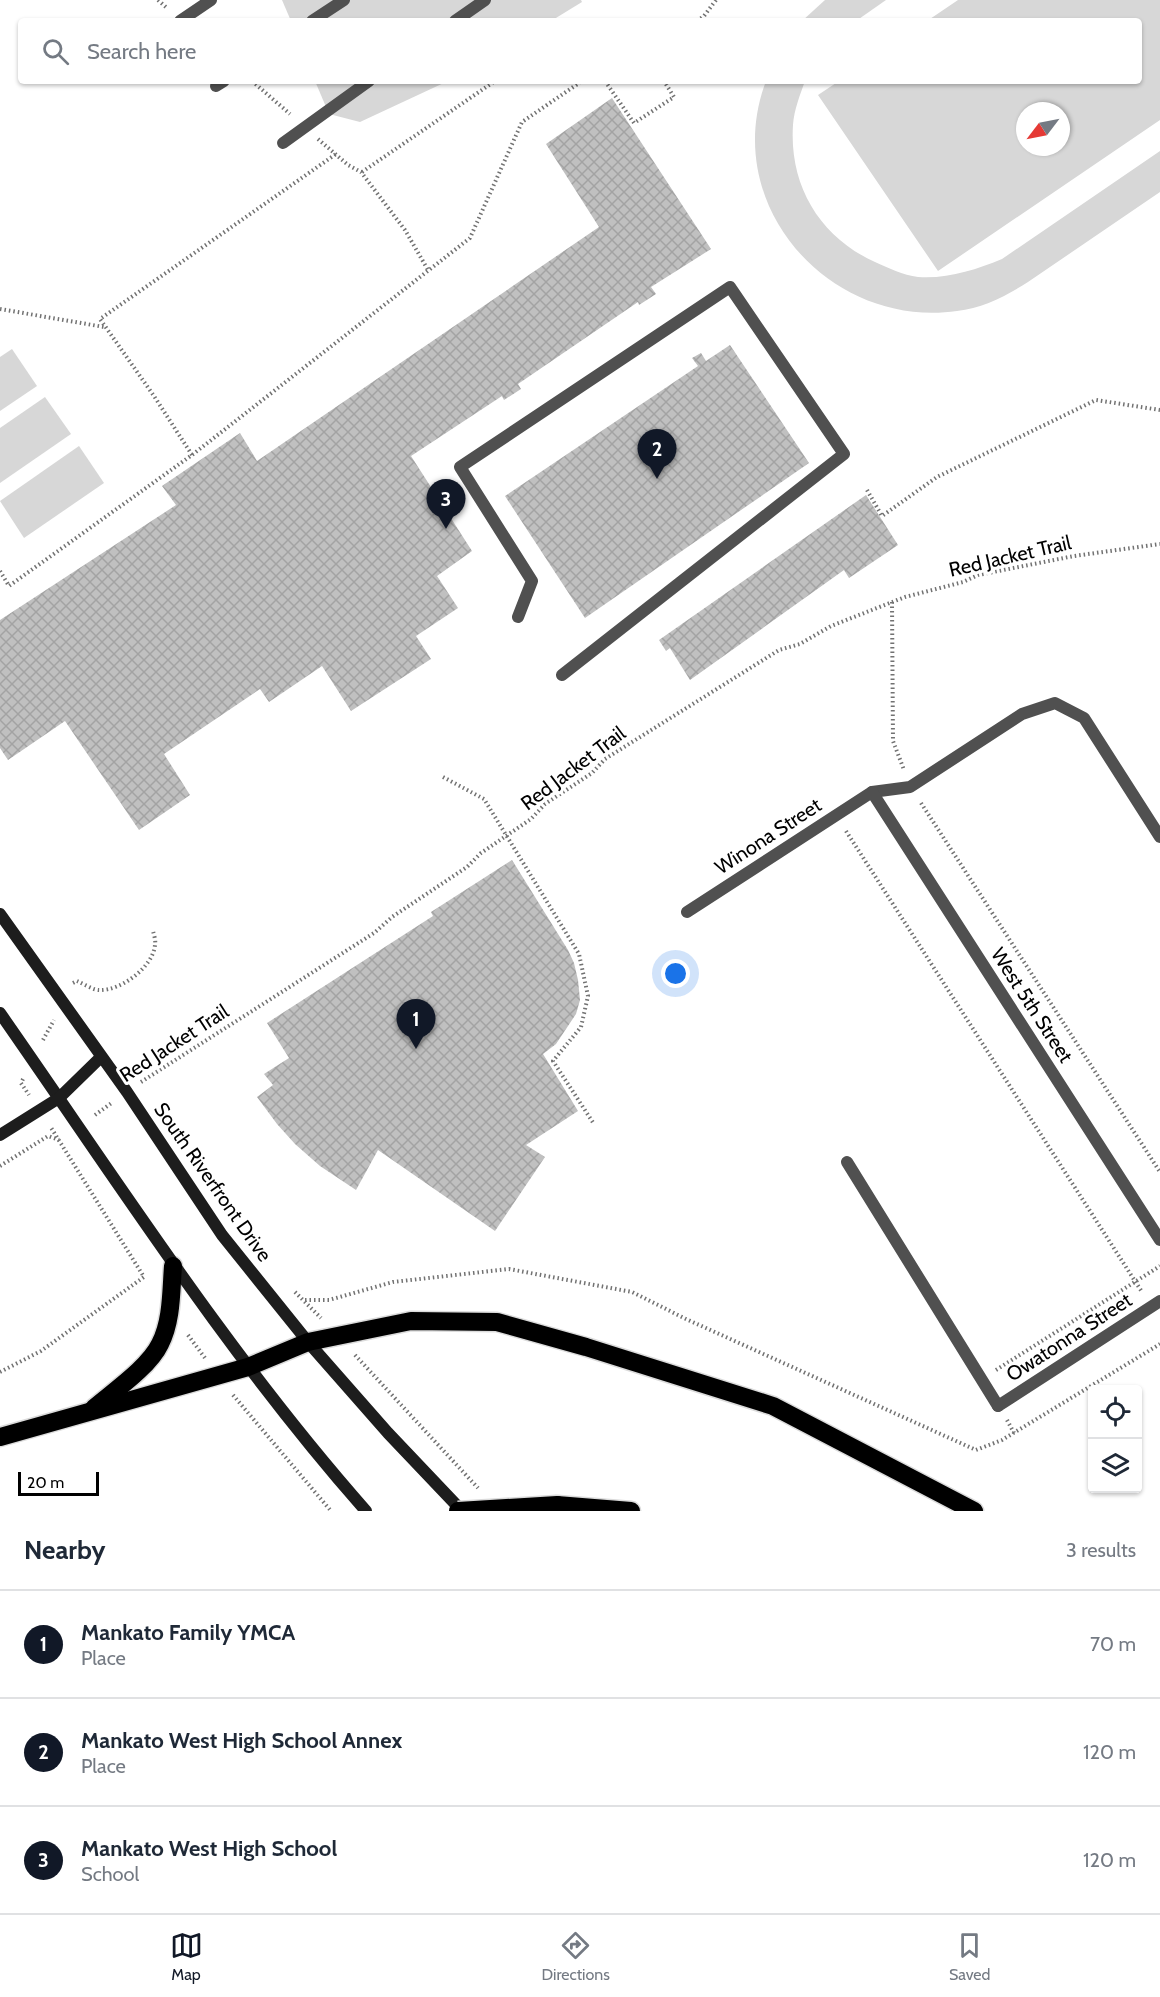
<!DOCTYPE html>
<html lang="en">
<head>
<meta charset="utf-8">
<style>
  :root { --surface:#fff; --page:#f2f2f3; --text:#1f2937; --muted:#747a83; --line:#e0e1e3; --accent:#111827 }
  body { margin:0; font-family:Cabin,sans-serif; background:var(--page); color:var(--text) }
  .controls { position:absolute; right:18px; bottom:18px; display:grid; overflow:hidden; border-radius:6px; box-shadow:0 2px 4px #0004 }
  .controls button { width:54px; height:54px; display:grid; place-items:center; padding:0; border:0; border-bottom:2px solid var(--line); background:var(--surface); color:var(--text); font:30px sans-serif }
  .compass { position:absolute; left:1016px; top:102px; width:54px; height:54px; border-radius:50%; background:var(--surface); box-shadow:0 2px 4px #0004; rotate:238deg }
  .scale { position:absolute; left:18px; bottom:15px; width:81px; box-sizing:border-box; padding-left:6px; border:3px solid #000; border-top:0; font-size:16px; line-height:21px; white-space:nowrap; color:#000; -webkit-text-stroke:4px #fff; paint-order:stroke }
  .you { position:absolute; left:676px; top:974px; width:21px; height:21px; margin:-15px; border:4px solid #fff; border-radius:50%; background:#1a73e8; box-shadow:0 0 0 9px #1a73e833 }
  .badge { display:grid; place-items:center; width:39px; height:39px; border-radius:50%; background:var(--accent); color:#fff; font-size:20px; font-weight:700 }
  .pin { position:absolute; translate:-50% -50px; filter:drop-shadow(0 2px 3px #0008) }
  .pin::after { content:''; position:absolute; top:32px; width:21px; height:18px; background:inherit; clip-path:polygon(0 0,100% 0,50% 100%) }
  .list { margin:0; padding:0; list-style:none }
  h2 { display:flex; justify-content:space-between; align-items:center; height:78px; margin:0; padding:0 24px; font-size:26px }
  h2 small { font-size:20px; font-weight:400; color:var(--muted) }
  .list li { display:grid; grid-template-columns:39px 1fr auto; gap:18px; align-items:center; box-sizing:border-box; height:108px; padding:0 24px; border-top:2px solid var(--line) }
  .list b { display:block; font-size:22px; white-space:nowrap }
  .list p { margin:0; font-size:20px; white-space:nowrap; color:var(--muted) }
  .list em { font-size:20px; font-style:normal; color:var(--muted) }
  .icon { flex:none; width:33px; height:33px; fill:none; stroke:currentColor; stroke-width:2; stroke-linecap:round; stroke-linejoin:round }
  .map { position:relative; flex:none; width:1160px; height:1511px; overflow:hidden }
  .search { position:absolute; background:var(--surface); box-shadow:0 2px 4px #0004; left:18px; right:18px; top:18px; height:66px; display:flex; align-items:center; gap:15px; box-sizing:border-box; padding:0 21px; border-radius:6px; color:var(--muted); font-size:22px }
  .sheet { height:402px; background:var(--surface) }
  nav { display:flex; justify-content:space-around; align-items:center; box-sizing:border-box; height:84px; border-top:2px solid var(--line); background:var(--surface); font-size:16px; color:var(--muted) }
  nav a { display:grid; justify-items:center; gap:3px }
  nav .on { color:var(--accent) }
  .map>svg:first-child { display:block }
</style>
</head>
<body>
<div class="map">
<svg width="1160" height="1511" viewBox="0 0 1160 1511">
  <defs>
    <pattern id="building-cross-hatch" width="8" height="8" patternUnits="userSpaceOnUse" patternTransform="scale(1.5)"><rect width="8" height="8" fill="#c0c0c0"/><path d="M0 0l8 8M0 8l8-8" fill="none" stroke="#a3a3a3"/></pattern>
  </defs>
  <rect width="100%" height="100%" fill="#fff"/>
  <!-- park -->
  <g fill="#d7d7d7" fill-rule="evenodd">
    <path d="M282,0h299l1,2 -31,19h-260z"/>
    <path d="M825,0h61l-30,21h-54z"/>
    <path d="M958,0h202v120l-222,151 -120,-176 21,-14h300v-60h-212zM1025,111h36v36h-36z"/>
    <path d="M315,81h133l-88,41 -31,-8z"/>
    <path d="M766,81h39c-5,14 -11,29 -12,44 -4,61 27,112 82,137 13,6 28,13 43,15 30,2 57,-7 84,-18l158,-108v41l-132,90c-22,14 -45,26 -71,29 -127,18 -238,-106 -191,-230z"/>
    <path d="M12,349l25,37 -37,25v-54z"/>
    <path d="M45,397l26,37 -71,49v-55z"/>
    <path d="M79,446l25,37 -80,55 -24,-37z"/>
  </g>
  <!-- building -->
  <g fill="url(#building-cross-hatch)">
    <path d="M612,98l99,151 -60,38 5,7 -17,11 -1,-3 -120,82 3,5 -17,11 -2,-4 -91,60 61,95 -35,25 21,32 -42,28 15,23 -80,52 -29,-45 -53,36 -9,-13 -96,65 26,41 -51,35 -74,-109 -57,39 -8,-12v-128l176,-115 -14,-19 78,-53 17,28 342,-234 -53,-83z"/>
    <path d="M730,345l79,118 -224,155 -80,-122 193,-130 -6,-8 9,-5 5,8z"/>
    <path d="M866,495l32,50 -49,33 -5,-8 -154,110 -20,-32 -4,3 -7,-11z"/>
    <path d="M512,860l56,90 6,13 4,17 2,20 -4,14 -20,30 -13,10 35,57 -52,34 19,12 -50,74 -117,-81 -22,40 -36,-24 -25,-22 -18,-20 -20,-27 16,-12 -9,-11 25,-16 -22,-35 166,-107 -2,-4z"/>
  </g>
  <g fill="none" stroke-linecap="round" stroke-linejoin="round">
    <defs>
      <g id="highway">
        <path d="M94,1408c20,-17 55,-41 66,-64 12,-23 11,-53 13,-78"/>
        <path d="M0,1437l248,-70 60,-25 103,-21 86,1 89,25 187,59 201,105"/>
        <path d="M557,1505l74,6"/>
      </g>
    </defs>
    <!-- highway casing -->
    <use href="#highway" stroke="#dbdbdb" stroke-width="21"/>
    <!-- path -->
    <g stroke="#727272" stroke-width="4" stroke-dasharray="1.5 3" stroke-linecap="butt">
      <path d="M158,0l10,9"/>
      <path d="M601,21h4"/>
      <path d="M697,21l7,-5 12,-16"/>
      <path d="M252,81l38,33"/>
      <path d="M605,81l29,42 40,-26 -10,-16"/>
      <path d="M318,139l30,26 13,7 44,58 23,40"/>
      <path d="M362,172l133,-91"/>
      <path d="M0,309l104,18"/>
      <path d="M192,455l-38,-59 -54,-77 236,-165"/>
      <path d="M867,490l15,26 55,-39 159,-77 64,10"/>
      <path d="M0,571l9,15 183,-131 278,-217 52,-116 60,-41"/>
      <path d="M892,602l1,139 11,29"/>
      <path d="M443,777l41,22 95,155 9,42 -7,31 -28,34 41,63"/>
      <path d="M921,803l239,369"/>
      <path d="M846,831l296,461"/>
      <path d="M73,983l4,-2c7,3 16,9 22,9 22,1 54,-23 56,-45 1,-4 -1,-10 -2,-14"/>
      <path d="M43,1040l11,-20"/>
      <path d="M23,1079l-2,4 8,12"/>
      <path d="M141,1082l233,-149 18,-16 75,-50 14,-14 50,-34 14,-15 47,-31 13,-14 174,-109 21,-6 31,-18 74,-29 58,-15 15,-7 96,-19 86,-12"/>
      <path d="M95,1115l18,-13"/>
      <path d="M0,1166l48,-30 11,4"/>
      <path d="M295,1292l26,26"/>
      <path d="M305,1300h24l64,-18 116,-13 123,23 54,27 290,131 26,-10 158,-96"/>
      <path d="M188,1335l17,23"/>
      <path d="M355,1355l123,133"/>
      <path d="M996,1370l164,-104"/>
      <path d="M0,1372l41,-21 103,-74 -94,-151"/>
      <path d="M233,1395l98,116"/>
      <path d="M1007,1420l7,13"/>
    </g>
    <!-- lane -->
    <g stroke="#505050" stroke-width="12">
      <path d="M180,21l31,-21"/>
      <path d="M312,21l32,-21"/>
      <path d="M455,21l30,-21"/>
      <path d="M216,86l8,-5"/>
      <path d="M283,143l86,-62"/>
      <path d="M518,617l14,-36 -72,-114 270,-180 114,167 -282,221"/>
      <path d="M872,792l38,-5 112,-73 33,-11 29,15 76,119"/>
      <path d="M847,1162l151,244"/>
    </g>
    <!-- street -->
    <g stroke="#505050" stroke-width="12">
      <path d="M687,912l185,-120 288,448"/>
      <path d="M998,1406l162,-105"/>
    </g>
    <!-- secondary -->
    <g stroke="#1d1d1d" stroke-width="12">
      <path d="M0,914l127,178 95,143 86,107 80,91 74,78"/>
      <path d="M0,1013c118,169 229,343 366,498"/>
      <path d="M0,1135l59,-37 42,-41"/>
    </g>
    <!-- highway -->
    <use href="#highway" stroke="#000" stroke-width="18"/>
    <defs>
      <path id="highway-bridge" d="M458,1511l99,-6"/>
    </defs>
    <!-- highway-bridge casing -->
    <use href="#highway-bridge" stroke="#dbdbdb" stroke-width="21" stroke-linecap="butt"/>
    <!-- highway-bridge -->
    <use href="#highway-bridge" stroke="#000" stroke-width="18"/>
  </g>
  <g text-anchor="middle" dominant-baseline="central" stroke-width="6" stroke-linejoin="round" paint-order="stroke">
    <!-- street labels -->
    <g font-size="20" fill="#000" stroke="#fff">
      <text transform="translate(1010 556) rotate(-13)">Red Jacket Trail</text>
      <text transform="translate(573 768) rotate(-37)">Red Jacket Trail</text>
      <text transform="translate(768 836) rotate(-33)">Winona Street</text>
      <text transform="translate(1032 1005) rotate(57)">West 5th Street</text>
      <text transform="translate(174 1043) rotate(-33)">Red Jacket Trail</text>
      <text transform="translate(213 1182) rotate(55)">South Riverfront Drive</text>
      <text transform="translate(1069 1337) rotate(-33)">Owatonna Street</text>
    </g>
  </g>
</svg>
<div class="controls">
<button><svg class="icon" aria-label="locate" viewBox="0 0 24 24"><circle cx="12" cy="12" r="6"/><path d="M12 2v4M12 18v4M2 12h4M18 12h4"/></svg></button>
<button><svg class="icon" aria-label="layers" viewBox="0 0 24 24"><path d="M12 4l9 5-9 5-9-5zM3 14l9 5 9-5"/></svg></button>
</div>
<svg class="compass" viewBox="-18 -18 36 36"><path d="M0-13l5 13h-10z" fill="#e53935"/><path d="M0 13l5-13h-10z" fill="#747a83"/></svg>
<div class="scale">20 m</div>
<div class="you"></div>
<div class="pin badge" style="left:416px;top:1049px">1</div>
<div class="pin badge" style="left:657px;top:479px">2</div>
<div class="pin badge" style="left:446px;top:529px">3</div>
<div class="search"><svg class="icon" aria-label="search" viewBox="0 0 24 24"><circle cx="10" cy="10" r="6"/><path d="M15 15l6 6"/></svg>Search here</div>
</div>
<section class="sheet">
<h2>Nearby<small>3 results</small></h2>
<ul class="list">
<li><span class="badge">1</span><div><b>Mankato Family YMCA</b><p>Place</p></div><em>70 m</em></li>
<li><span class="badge">2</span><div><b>Mankato West High School Annex</b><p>Place</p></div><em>120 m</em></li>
<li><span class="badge">3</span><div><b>Mankato West High School</b><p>School</p></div><em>120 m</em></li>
</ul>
</section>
<nav>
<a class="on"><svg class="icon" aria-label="map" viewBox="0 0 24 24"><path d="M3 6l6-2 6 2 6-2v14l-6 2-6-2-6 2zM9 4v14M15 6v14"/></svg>Map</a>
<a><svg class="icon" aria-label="directions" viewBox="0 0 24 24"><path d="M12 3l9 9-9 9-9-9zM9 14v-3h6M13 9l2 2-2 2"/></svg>Directions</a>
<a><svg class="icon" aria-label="saved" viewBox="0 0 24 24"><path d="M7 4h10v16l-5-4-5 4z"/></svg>Saved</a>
</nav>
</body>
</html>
